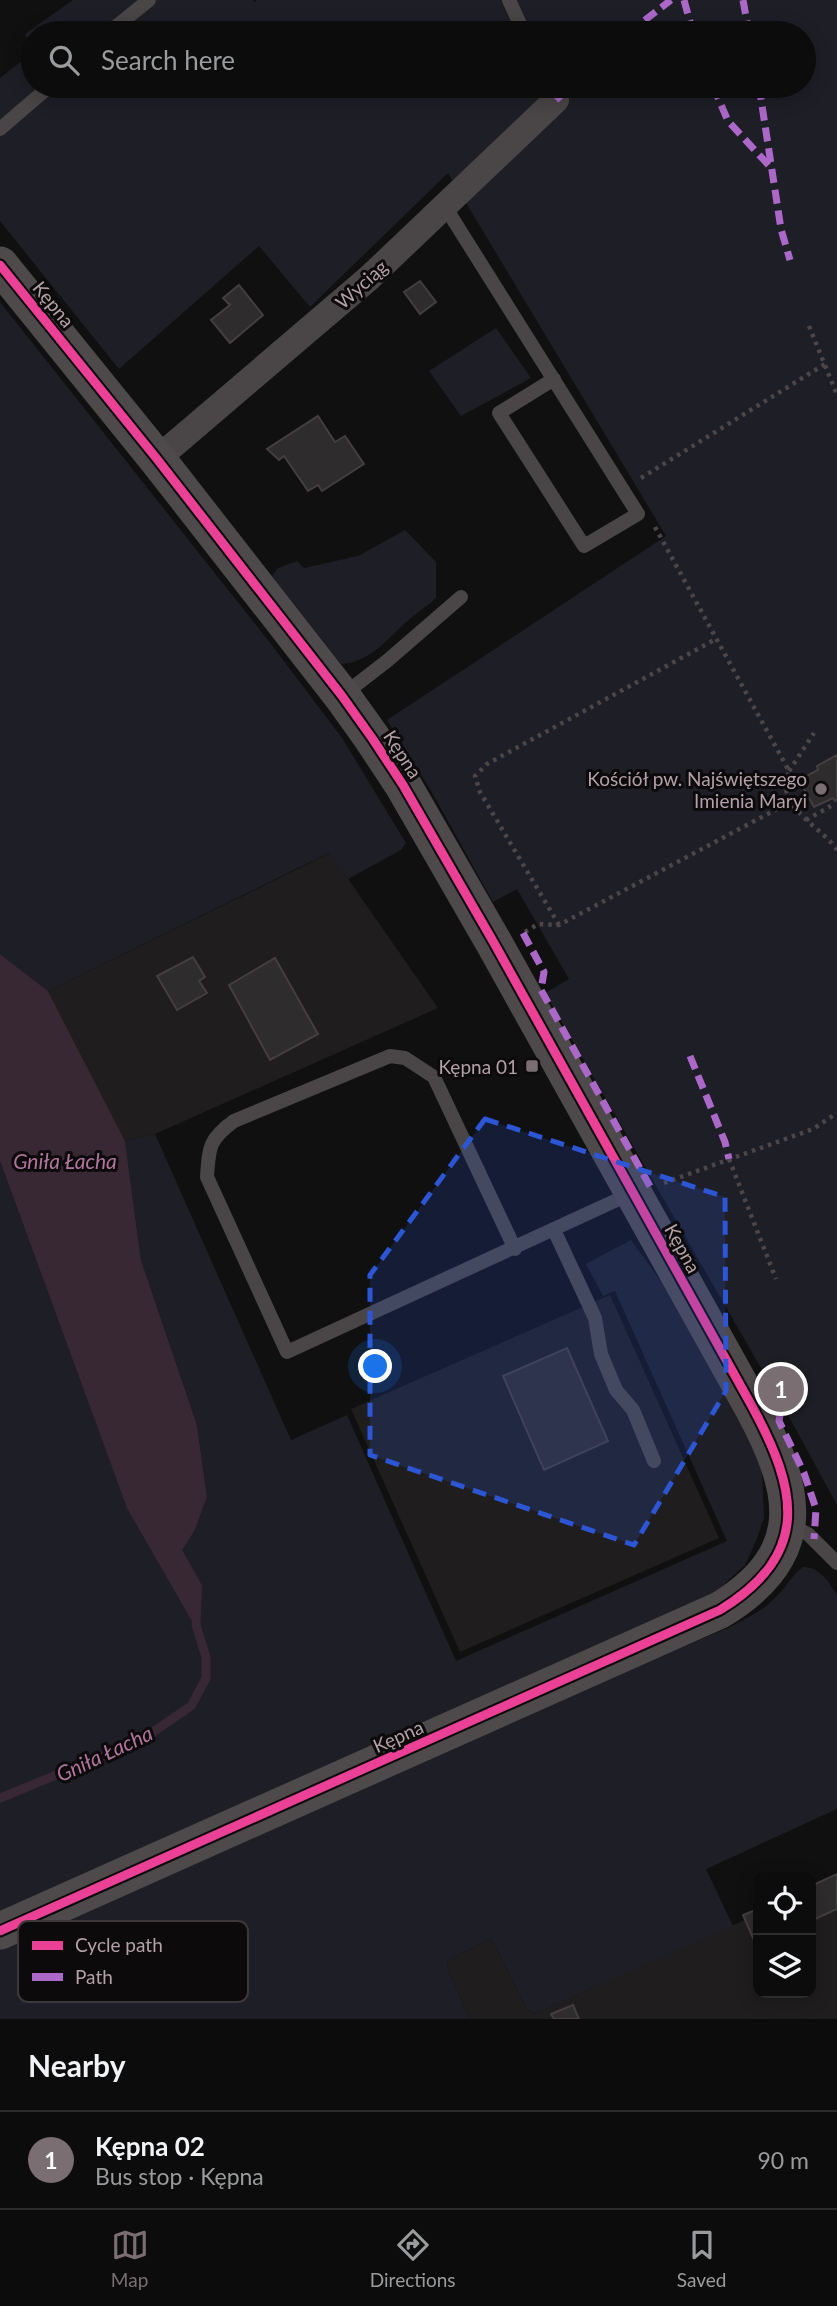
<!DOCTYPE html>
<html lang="en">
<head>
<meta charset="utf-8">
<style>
  :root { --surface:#0c0c0c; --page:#1a1a1a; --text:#f1f3f6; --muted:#9a9b9d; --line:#2c2c2d; --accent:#7a6e73 }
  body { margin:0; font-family:Lato,sans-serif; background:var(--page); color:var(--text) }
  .controls { position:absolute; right:21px; bottom:21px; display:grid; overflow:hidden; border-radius:14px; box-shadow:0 4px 18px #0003 }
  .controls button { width:63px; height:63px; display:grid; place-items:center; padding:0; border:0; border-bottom:2px solid var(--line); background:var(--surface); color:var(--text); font:35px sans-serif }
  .you { position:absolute; left:376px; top:1367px; width:24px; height:24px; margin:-18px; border:5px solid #fff; border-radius:50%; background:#1a73e8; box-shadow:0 0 0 10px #1a73e833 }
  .badge { display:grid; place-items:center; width:46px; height:46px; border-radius:50%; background:var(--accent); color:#fff; font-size:23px; font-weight:700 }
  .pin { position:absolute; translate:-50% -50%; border:4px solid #fff; box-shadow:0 2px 7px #0006 }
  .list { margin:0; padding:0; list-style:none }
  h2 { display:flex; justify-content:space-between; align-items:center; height:91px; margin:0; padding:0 28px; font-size:30px }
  h2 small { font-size:23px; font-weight:400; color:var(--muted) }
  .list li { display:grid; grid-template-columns:46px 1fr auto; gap:21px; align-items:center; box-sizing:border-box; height:98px; padding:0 28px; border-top:2px solid var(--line) }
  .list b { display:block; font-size:26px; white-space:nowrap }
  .list p { margin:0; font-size:23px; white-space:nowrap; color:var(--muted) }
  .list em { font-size:23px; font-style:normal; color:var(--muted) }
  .icon { flex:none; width:38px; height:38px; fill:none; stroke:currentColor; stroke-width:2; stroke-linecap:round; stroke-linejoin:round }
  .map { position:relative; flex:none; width:837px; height:2019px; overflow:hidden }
  .search { position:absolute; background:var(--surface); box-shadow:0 4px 18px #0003; left:21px; right:21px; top:21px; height:77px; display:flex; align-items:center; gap:18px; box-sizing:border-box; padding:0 24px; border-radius:38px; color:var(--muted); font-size:26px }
  .sheet { height:189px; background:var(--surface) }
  nav { display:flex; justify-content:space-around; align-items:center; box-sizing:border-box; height:98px; border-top:2px solid var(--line); background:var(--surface); font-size:19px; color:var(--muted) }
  nav a { display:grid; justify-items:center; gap:4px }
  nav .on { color:var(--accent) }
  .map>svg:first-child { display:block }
</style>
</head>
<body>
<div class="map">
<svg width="837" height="2019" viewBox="0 0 837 2019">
  <rect width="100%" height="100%" fill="#101010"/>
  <!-- built -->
  <g fill="#1f1d1d">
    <path d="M330,853l108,155 -283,126 -30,7 -77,-150z"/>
    <path d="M610,1295l109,243 -259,114 -109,-243z"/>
    <path d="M837,1874v145h-367l-23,-52 1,-6 43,-23 35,70 8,6 211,-94 -2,-5 15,-6v84h53v-107z"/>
  </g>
  <!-- green -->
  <g fill="#1e1e26" fill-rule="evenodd">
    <path d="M73,0h180l2,2 2,-2h580v1505l-55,-101 11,-6 -13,-22 -11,6 -224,-389 24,-14 -52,-90 -24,13 -63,-113 -43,-69 279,-184 -218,-363 -138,134 -51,-61 -140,123 -119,-148v-143l33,-26 -8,-18zM33,33h771v53h-771z"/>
    <path d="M0,302l271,342 71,94 64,105 -5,7 -53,29 -19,-26 -281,138 -48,-37z"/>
    <path d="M496,328l35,50 -70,38 -32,-45z"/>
    <path d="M405,530l31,32v36c-10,9 -21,16 -31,25 -18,17 -37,40 -64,41l-69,-88 6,-8 19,-7 7,7 54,-12z"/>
    <path d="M155,1134l136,306 56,-25 109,246 271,-120 -112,-250 -12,5 -17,-32 45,-24 32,44 89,158 10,30 2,46 -8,23 -11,24 -37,34 -708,313v-751l127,346 29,47 46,31 -21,-35 14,-20 12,-33 -10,-72 -56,-165 -16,-119z"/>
    <path d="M803,1567c17,0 26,15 34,28v214l-131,60 27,57 -199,88 -8,-6 -35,-70 -43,23 -1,6 23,52h-470v-70l495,-222 235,-100c17,-9 34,-17 47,-31 10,-10 15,-21 26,-29z"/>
  </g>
  <!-- water -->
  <path fill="#382833" d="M0,954l48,37 77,150 16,119 56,165 10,72 -12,33 -13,20 20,35 -2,50 -73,-127 -127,-347z"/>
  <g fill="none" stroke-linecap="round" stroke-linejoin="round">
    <!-- stream -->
    <path stroke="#382833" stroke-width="9" d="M0,1798l140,-57 51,-35 15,-28v-21l-10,-32"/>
  </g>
  <!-- building -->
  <g fill="#2f2c2d" stroke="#443e41" stroke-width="2">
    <path d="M420,281l16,21 -16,12 -16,-22z"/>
    <path d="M239,285l24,30 -33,28 -19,-23 19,-15 -7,-7z"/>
    <path d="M318,416l17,26 10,-6 19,28 -42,27 -4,-6 -10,6 -24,-35 -5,4 -12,-11z"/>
    <path d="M837,755v44l-2,2 -2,-3 -19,9 -15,-27 19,-10 -1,-4z"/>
    <path d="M193,957l12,20 -6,4 8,12 -30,17 -20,-34z"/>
    <path d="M275,958l43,76 -48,26 -41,-75z"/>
    <path d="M567,1348l41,93 -64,29 -41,-94z"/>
    <path d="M837,1874v35l-26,12v-35z"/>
    <path d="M758,1909v35l-2,1 -13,-30z"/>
    <path d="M573,2005l6,14h-25l-3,-5z"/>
  </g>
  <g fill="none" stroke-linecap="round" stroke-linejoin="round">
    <!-- path -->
    <g stroke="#4c4649" stroke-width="4.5" stroke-dasharray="3.5 5" stroke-linecap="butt">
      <path d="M809,326l28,69"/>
      <path d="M641,478l184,-114"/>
      <path d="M655,527l134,244c-1,5 -4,13 -3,18 4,25 38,41 51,61"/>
      <path d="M789,771l25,-38"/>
      <path d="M806,820l25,-14"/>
      <path d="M559,925l-79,-133 -5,-16 12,-12 229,-125"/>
      <path d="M525,932l13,-8 21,1 233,-124"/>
      <path d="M729,1159l47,120"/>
      <path d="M664,1183l149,-54 24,-16"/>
    </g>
    <!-- lane -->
    <g stroke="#4a4647" stroke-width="14">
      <path d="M509,0l15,33"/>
      <path d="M108,33l41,-33"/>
      <path d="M0,129l50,-43"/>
      <path d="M444,205l194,309 -54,32 -85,-133 55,-34"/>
      <path d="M343,695l44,-34 74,-64"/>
      <path d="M554,1230l41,88 6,36 15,36 17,20 21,51"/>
      <path d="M515,1249l-81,-172 -29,-19 -15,-2 -156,65c-25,18 -25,26 -27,56l80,175 345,-159"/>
      <path d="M787,1524l21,10 29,29"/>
    </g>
    <!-- street -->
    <path stroke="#4a4647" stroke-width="26" d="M157,459l212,-181 187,-178"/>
    <!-- secondary -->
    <path stroke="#4e494b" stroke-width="37" d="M0,265l157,194 185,237 30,42 31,47 91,158 259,465c44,82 59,146 -33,202l-720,321"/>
    <!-- quiet -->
    <g stroke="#ac68c9" stroke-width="7" stroke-dasharray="14 7" stroke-linecap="butt">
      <path d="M684,0l9,33"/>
      <path d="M743,0l6,33"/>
      <path d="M628,33l43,-33"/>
      <path d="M713,86l15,35 45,49"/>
      <path d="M759,86l22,143 9,31"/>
      <path d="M556,100l15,-14"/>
      <path d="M523,933l21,39 -3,18 110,198"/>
      <path d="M690,1056l35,86 4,17"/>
      <path d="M780,1415l-1,6 25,52 12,36 -2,30"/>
    </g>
    <defs>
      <path id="cycleway" d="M0,265l157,194 185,237 30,42 31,47 91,158 259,465c44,82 59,146 -33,202l-720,321"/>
    </defs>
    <!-- cycleway casing -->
    <use href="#cycleway" stroke="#0c0a0b" stroke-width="13"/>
    <!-- cycleway -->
    <use href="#cycleway" stroke="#ea4096" stroke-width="9"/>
  </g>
  <!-- marked area -->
  <path fill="#2c56d3" fill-opacity="0.2" stroke="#2c56d3" stroke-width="5" stroke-dasharray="14 9" stroke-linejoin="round" d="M485,1119l240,78 1,194 -92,154 -264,-90v-180z"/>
  <!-- markers -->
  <g fill="#7a6e73" stroke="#0c0a0b" stroke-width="2.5">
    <circle cx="821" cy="789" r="7"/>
    <rect x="525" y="1059" width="14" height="14" rx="3.5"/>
  </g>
  <g text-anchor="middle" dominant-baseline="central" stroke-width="6" stroke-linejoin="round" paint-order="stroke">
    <!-- street labels -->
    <g font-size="19" fill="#b3a0a8" stroke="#0c0a0b">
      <text transform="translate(361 284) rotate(-42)">Wyciąg</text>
      <text transform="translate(54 304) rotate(51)">Kępna</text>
      <text transform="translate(403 754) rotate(57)">Kępna</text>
      <text transform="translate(683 1248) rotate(61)">Kępna</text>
      <text transform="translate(398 1736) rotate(-24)">Kępna</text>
    </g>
    <!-- poi labels -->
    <g font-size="19" fill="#b3a0a8" stroke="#0c0a0b" text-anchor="end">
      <text x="807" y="778">Kościół pw. Najświętszego<tspan x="807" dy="22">Imienia Maryi</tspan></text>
      <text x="518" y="1066">Kępna 01</text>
    </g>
    <!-- water labels -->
    <g font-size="21" font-style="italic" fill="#b1749d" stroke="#0c0a0b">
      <text x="65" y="1160">Gniła Łacha</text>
      <text transform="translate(104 1753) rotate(-25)">Gniła Łacha</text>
    </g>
  </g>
  <!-- legend -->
  <rect x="18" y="1921" width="230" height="81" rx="10" fill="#0c0a0b" stroke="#3e373a" stroke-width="2"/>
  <rect x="32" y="1941" width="31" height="9" fill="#ea4096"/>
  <rect x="32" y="1973" width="31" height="8" fill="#ac68c9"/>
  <g font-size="19" fill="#b3a0a8">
    <text x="75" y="1952">Cycle path</text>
    <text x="75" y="1984">Path</text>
  </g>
</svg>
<div class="controls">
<button><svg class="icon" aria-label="locate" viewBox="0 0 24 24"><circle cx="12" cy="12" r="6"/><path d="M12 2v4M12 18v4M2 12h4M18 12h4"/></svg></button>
<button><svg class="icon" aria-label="layers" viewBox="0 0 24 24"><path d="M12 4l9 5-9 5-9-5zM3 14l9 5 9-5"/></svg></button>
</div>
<div class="you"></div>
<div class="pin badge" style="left:781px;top:1389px">1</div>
<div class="search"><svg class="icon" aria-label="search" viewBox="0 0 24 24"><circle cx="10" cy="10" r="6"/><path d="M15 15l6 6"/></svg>Search here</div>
</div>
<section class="sheet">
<h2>Nearby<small></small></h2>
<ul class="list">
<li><span class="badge">1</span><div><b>Kępna 02</b><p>Bus stop · Kępna</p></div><em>90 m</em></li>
</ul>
</section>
<nav>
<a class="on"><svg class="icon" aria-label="map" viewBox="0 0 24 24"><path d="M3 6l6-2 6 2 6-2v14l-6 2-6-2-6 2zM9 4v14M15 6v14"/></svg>Map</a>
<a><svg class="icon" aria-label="directions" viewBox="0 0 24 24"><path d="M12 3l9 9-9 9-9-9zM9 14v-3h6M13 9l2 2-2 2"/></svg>Directions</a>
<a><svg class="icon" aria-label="saved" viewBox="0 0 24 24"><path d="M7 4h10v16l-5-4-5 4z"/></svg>Saved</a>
</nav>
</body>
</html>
